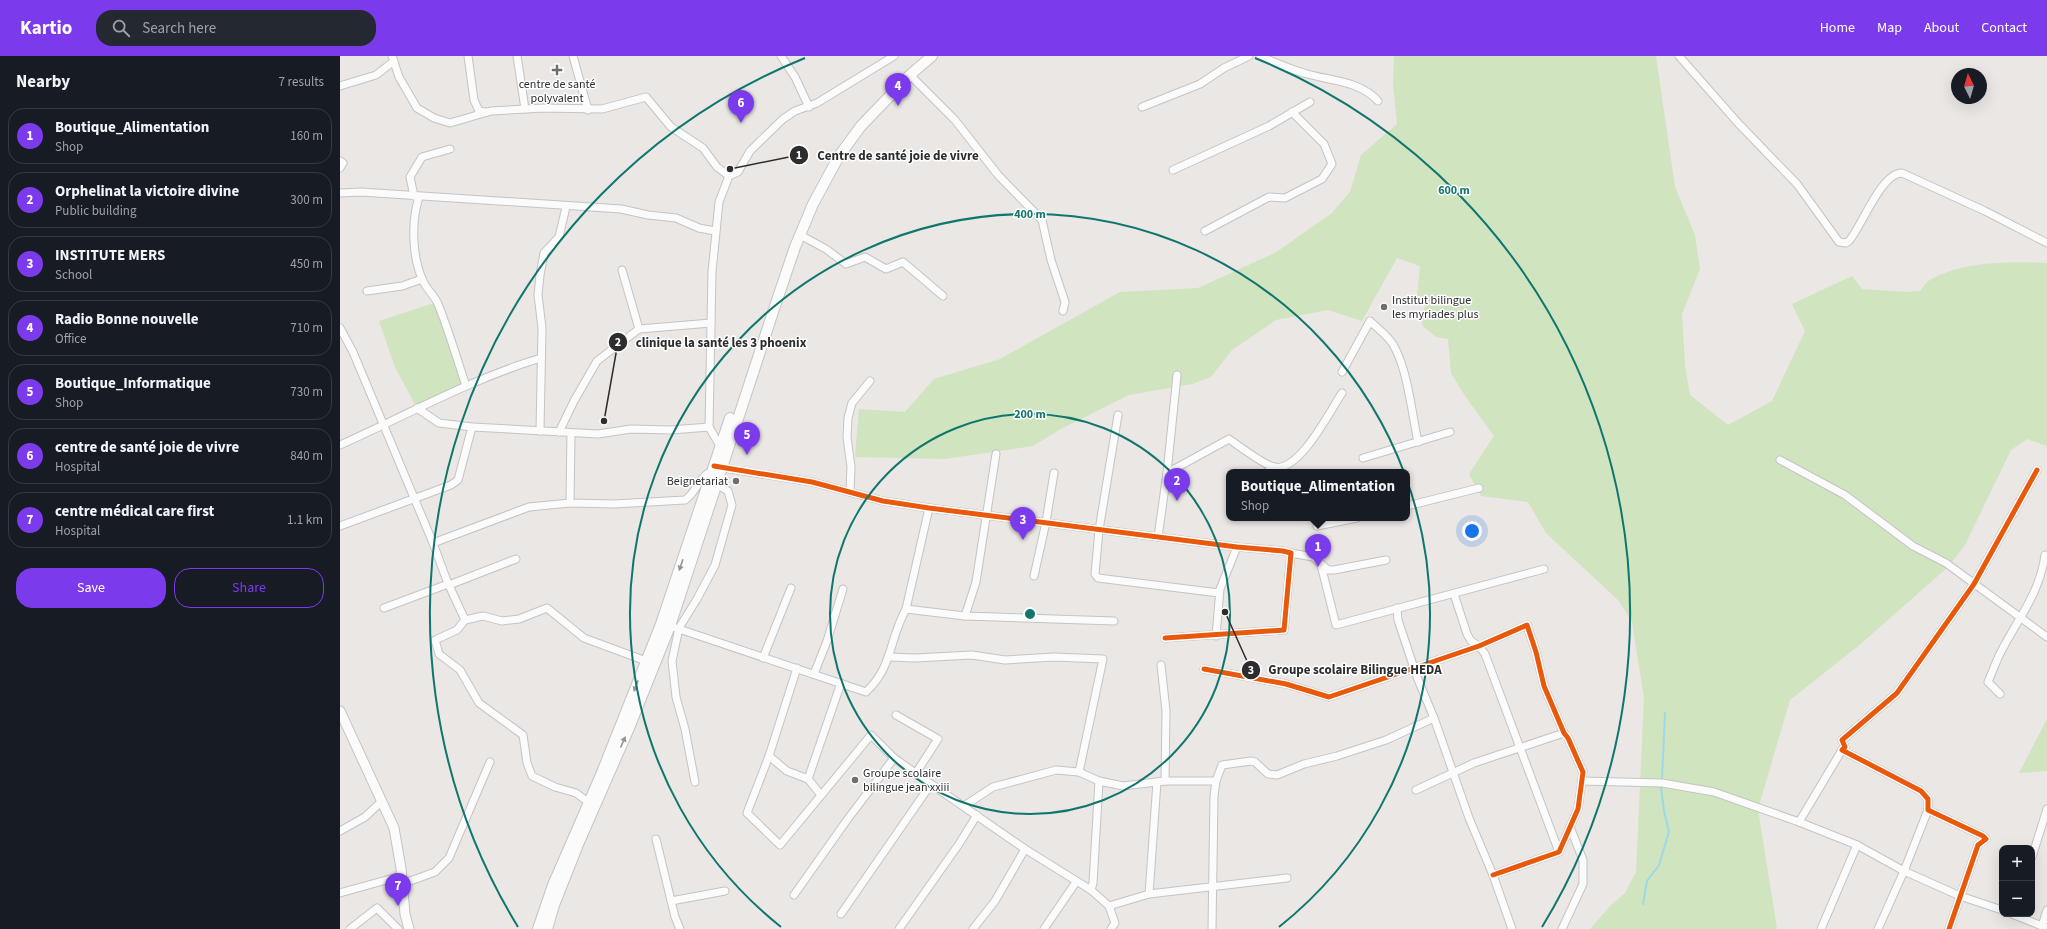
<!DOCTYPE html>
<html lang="en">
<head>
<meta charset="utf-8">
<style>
  :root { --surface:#171b24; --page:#242831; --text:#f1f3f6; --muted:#9ea1a6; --line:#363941; --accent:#7c3aed }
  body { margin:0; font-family:"Source Sans 3",sans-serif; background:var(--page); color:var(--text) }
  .controls { position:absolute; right:12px; bottom:12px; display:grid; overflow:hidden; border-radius:8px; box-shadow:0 4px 16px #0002 }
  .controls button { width:36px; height:36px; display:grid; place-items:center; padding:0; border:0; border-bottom:1px solid var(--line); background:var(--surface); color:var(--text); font:20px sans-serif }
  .compass { position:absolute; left:1611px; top:12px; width:36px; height:36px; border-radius:50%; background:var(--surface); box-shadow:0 4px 16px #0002; rotate:355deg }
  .you { position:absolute; left:1132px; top:475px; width:14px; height:14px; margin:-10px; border:3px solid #fff; border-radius:50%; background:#1a73e8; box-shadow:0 0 0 6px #1a73e833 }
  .badge { display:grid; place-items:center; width:26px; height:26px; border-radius:50%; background:var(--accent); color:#fff; font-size:13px; font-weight:700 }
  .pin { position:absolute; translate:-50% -33px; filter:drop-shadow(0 1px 2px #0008) }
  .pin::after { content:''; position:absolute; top:21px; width:14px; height:12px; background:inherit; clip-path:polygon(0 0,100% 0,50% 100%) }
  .popup { position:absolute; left:886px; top:413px; width:184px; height:52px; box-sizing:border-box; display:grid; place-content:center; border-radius:8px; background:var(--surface); filter:drop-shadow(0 1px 3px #0005); font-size:13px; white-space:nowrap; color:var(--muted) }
  .popup b { font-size:15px; color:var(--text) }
  .popup::after { content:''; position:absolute; left:50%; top:100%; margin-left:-8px; border:8px solid transparent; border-top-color:var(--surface) }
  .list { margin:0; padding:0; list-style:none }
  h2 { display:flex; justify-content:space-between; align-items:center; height:52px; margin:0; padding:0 16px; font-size:17px }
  h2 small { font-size:13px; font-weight:400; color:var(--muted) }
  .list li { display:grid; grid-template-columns:26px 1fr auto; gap:12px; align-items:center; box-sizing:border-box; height:56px; margin:0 8px 8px; padding:0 8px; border:1px solid var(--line); border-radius:16px }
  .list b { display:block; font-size:15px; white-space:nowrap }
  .list p { margin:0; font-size:13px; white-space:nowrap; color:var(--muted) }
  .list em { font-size:13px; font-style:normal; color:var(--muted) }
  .actions { display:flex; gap:8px; padding:12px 16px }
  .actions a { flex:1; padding:9px 0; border:1px solid var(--accent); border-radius:16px; text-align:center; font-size:14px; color:var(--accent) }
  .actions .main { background:var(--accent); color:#fff }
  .icon { flex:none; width:22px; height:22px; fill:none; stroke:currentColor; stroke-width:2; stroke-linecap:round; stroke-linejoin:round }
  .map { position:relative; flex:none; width:1707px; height:873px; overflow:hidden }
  header { display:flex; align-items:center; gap:24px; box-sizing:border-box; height:56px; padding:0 20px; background:var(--accent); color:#fff }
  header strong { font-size:19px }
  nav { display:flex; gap:22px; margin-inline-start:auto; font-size:14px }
  .search { width:280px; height:36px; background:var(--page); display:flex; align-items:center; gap:10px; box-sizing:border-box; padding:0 14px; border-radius:16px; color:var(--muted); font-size:15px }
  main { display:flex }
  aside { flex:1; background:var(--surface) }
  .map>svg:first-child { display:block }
</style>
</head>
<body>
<header>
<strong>Kartio</strong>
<div class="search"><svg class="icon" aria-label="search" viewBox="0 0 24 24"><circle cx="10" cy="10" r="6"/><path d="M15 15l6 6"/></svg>Search here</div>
<nav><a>Home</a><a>Map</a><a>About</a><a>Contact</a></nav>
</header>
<main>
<aside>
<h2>Nearby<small>7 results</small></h2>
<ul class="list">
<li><span class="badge">1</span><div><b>Boutique_Alimentation</b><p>Shop</p></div><em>160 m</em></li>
<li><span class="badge">2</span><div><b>Orphelinat la victoire divine</b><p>Public building</p></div><em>300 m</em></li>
<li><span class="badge">3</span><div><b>INSTITUTE MERS</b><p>School</p></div><em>450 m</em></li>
<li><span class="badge">4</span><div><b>Radio Bonne nouvelle</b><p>Office</p></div><em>710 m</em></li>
<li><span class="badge">5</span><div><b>Boutique_Informatique</b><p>Shop</p></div><em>730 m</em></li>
<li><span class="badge">6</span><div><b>centre de santé joie de vivre</b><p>Hospital</p></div><em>840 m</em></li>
<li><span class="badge">7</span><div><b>centre médical care first</b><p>Hospital</p></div><em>1.1 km</em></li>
</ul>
<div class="actions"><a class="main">Save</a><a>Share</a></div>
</aside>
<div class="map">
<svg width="1707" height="873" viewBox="0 0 1707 873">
  <rect width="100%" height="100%" fill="#eae7e4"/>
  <!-- green -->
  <g fill="#d0e4bf">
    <path d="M1054,0h262l19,131 20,48 5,34 -18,45 3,51 5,30 38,30 44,-24 33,-70 -13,-27 60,-28 10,13 44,3 14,-1c3,-4 6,-9 10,-11 32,-19 81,-19 117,-17v183l-20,-7 -16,11 -46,95 -17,22 -91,80 -67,53 -32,109 19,120h-187l21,-24 14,-12 11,-21 8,-174 -12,-76 -13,-21 -73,-68 -18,-31 -47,-6 -12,-22 25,-38 -29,-40 -14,-23 -3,-34 -12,-2 -14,-12 3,-21 -8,-8 3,-30 -23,-8 -35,63 -34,-11 -52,10 -44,30 -21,27 -19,7 -63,11 -68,34 -28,17 -88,13 -90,-2 4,-48 46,3 29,-33 66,-20 120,-67 78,-4 77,-35 57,-40 18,-21 11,-37 36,-31 -4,-39z"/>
    <path d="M97,246l29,84 -49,22 -22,-41 -16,-46z"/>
    <path d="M1707,663v52l-28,2z"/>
  </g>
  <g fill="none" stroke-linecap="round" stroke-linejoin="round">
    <!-- stream -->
    <g stroke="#9bdae8" stroke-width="2">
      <path d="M1322,724l3,-67"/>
      <path d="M1303,848l4,-23 12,-16 10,-33 -5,-21 -3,-24"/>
    </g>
    <defs>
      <g id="minor">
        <path d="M52,0l7,21 18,31 17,10 16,5 41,-12 52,-3 59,1 44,-12 25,30 32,21 14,19 12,9"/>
        <path d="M128,0l6,44 5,11 7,1"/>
        <path d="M177,0l8,53"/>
        <path d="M233,0l15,54"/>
        <path d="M441,0l14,21 14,30"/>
        <path d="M920,0c14,6 29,13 44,17 25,8 55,7 74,28"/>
        <path d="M1339,0l59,67 59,61 42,58 7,1 3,-2c13,-15 32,-68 53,-68l83,38 62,32"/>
        <path d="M570,19l45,45 43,55 44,45 9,40 14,42 -2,9"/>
        <path d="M0,30l36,-11 18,-14"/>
        <path d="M802,51l58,-23 24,-16 25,-12"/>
        <path d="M0,105l3,2 -3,5"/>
        <path d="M833,114l96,-44 41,-24"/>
        <path d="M0,137l21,-1 260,17 27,6 28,3 23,10 16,3"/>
        <path d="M74,140l-4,-19 12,-20 28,-8"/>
        <path d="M79,141c-8,25 -7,60 4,84 4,9 12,15 15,23 11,27 19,55 28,82"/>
        <path d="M865,175l64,-34 16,1 37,-19 10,-15 -8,-20 -32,-32"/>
        <path d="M460,179l26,14 20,15 19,-7 21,12 17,-7 40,34"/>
        <path d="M27,235l35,-5 20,-7"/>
        <path d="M0,272l13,24 80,191 14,38 18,39 18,-4 19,5 17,-2 28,-11 37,30 62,23"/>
        <path d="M299,273l72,-6"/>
        <path d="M1002,316l28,-51c9,9 20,16 25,27 13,25 17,66 23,94"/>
        <path d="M778,359l-19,115 -4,44 3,4 121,15"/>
        <path d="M132,371l126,7 33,-5 40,1 38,-3 11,19"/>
        <path d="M369,371l3,-155 7,-70 10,-26 9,-4 12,-21 33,-32 12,-8 22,-8 77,-47"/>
        <path d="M200,375l2,-103 -4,-33 2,-20 4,-22 15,-16 7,-30"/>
        <path d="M219,376l15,-31 23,-40 42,-32 -17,-59"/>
        <path d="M231,377l-1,70 44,1 71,-4c12,-8 13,-23 27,-29"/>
        <path d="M0,389c67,-30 131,-66 201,-87"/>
        <path d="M1023,402l87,-26"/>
        <path d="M1440,404l65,35 68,51 33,17 101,74"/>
        <path d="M378,411l94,15 71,19 46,7 308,39 46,4 8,2 -7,77 -119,8"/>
        <path d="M927,416l7,-5"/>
        <path d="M827,417l10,-98"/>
        <path d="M510,436l1,-25 -4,-30 1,-19 4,-15 18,-22"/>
        <path d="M1067,450l72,-18"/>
        <path d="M0,470l111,-41 7,-5 14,-53 -33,-4 -22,-15"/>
        <path d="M977,470l40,-8"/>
        <path d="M818,481l9,-64 62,-34c10,7 35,26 45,28 25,6 56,-56 68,-74"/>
        <path d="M93,487l96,-36 41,-4"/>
        <path d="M951,497l22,4 15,13h6l52,-10"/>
        <path d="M981,509l15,60 208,-56"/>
        <path d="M694,520l12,-54 8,-49"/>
        <path d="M109,529l67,-26"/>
        <path d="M1114,538l13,40 4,7 8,5 6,8 74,198"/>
        <path d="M44,552l64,-24"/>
        <path d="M1057,552l1,12 19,57 17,41 35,100 24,57 19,54"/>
        <path d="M566,553l23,-101"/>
        <path d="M625,560l11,-34 20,-128"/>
        <path d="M125,564l-8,10 -22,10 4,14 21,16 19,33 44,32 4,28 5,13 23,11 21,6 12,9"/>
        <path d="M330,570l196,66c27,-25 23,-53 40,-83l59,7 149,5"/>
        <path d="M876,580l4,-47 17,-42"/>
        <path d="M549,601l26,1 57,-3 33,5 49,-3 49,2 -24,113"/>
        <path d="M423,602l28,-70"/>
        <path d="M821,609l5,46 -1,70"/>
        <path d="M457,612l-28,88 18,15 21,8"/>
        <path d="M864,613l82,15 43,13 150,-51 48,-21 9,27 8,34 20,47 4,5 15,34 -5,37 -19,43 -66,23"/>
        <path d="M474,618l13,-33 16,-52"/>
        <path d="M1660,638l-12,-12c5,-11 9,-24 15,-34 17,-32 37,-56 42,-93"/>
        <path d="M556,659l42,24 -22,34"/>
        <path d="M429,700l-22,57 33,32 91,-110 23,23 37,26 -90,130"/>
        <path d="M1242,725l80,2 52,9 85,30 58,23 47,26 56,25 42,14"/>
        <path d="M355,726l-10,-53 -9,-32 -4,-36 7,-33 18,-29 18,-34 17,-60 -4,-14 -12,-7"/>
        <path d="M591,728l94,65 66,41 18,16 40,-12 138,-16"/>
        <path d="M1076,734l58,-27 90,-30"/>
        <path d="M481,739l-13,-16 33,-96"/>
        <path d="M624,750l29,-19 63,-17 23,2 20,9 24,5 42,-5h51"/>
        <path d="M1459,766l43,-72"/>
        <path d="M0,775l25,-14 17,-16"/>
        <path d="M316,783l19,78 5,12"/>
        <path d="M1692,801l15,-48"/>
        <path d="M62,828l33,-12 14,-14 41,-96"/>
        <path d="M751,834l2,-7 6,-102"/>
        <path d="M0,837l61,-17"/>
        <path d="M809,838l8,-112"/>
        <path d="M454,839l53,-75 47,-62"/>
        <path d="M331,845l54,-10"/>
        <path d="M769,850l6,17 -4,6"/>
        <path d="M1672,858l35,14"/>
        <path d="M1702,870l5,-16"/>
        <path d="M10,873l27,-21 21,21"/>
        <path d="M559,873l60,-85 18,-29"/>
        <path d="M633,873l22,-28 30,-52"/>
        <path d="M704,873l32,-47"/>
        <path d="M872,873l2,-133 2,-15 6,-16 29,-4 4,1 13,12 9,1 27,-11 33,-8 49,-16 48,-22"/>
        <path d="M1222,873l21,-45v-24l-13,-33"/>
        <path d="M1481,873l36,-84"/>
        <path d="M1538,873l26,-58 24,-61"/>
        <path d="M1609,873l29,-84 8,-6 -3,-3 -55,-26v-11l-7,-8 -79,-41 3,-3 -3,-7 55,-47 77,-109 63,-114"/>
      </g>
      <path id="tertiary" d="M0,655l54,117 7,40 4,46 4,15"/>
      <g id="secondary">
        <path d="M198,873l15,-44 48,-110 60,-151 69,-206"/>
        <path d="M207,873l7,-24 25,-63 50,-114 41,-102 103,-314 22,-65 18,-43 26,-48 22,-30 49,-51 22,-19"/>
      </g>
    </defs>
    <!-- minor casing -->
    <use href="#minor" stroke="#c4c4c4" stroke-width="9"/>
    <!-- tertiary casing -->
    <use href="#tertiary" stroke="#c4c4c4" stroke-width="11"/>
    <!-- secondary casing -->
    <use href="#secondary" stroke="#c4c4c4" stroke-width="12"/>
    <!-- minor -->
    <use href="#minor" stroke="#fcfbfb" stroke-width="7"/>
    <!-- tertiary -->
    <use href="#tertiary" stroke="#fcfbfb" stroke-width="9"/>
    <!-- secondary -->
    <use href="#secondary" stroke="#fcfbfb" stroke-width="10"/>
    <defs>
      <g id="cycleway">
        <path d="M374,410l98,16 71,19 46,7 308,39 46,4 8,2 -7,77 -119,8"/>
        <path d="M864,613l82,15 43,13 150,-51 48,-21 9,27 8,34 20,47 4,5 15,34 -5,37 -19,43 -66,23"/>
        <path d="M1609,873l29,-84 8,-6 -3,-3 -55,-26v-11l-7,-8 -79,-41 3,-3 -3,-7 55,-47 77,-109 63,-114"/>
      </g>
    </defs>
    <!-- cycleway casing -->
    <use href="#cycleway" stroke="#fff" stroke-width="8"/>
    <!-- cycleway -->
    <use href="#cycleway" stroke="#e8590c" stroke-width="5"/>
  </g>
  <!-- one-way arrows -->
  <defs><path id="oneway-solid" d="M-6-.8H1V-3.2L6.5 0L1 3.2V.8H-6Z"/></defs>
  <g fill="#949494">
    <use href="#oneway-solid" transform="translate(341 509) rotate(109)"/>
    <use href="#oneway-solid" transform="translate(296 630) rotate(111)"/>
    <use href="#oneway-solid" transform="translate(283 686) rotate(-66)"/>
  </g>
  <!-- distance rings -->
  <g fill="none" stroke="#0f766e" stroke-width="2">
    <circle cx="690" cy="558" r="200"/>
    <path d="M441 871A400 400 0 1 1 939 871"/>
    <path d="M178 871A600 600 0 0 1 465 2M915 2A600 600 0 0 1 1202 871"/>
  </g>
  <!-- markers -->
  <g fill="#6f6e6d" stroke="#fff" stroke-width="1.5">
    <path d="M215 8h4v4h4v4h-4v4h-4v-4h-4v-4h4z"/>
    <circle cx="1044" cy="251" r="4"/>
    <circle cx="396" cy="425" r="4"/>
    <circle cx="515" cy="724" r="4"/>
  </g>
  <g text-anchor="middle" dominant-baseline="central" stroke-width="3" stroke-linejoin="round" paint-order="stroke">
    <!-- poi labels -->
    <g font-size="12" fill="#2d2d2d" stroke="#fff" text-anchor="start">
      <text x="217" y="28" text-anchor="middle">centre de santé<tspan x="217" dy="14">polyvalent</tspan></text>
      <text x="1052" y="244">Institut bilingue<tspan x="1052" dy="14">les myriades plus</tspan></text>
      <text x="388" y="425" text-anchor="end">Beignetariat</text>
      <text x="523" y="717">Groupe scolaire<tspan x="523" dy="14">bilingue jean xxiii</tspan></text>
    </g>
  </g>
  <circle cx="690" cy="558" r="6" fill="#0f766e" stroke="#fff" stroke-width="2"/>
  <g font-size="12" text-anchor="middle" font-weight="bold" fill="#0f766e" stroke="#fff" stroke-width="3" stroke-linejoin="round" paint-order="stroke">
    <text x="1114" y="138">600 m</text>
    <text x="690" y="162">400 m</text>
    <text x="690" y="362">200 m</text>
  </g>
  <!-- callouts -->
  <path fill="none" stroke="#2d2d2d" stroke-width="1.5" d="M390 113L459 99M264 365L278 286M885 556L911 614"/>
  <g fill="#2d2d2d" stroke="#fff" stroke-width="1.5">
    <circle cx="390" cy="113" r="4"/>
    <circle cx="264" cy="365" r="4"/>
    <circle cx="885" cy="556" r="4"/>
    <circle cx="459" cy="99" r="10"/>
    <circle cx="278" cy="286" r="10"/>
    <circle cx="911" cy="614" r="10"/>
  </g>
  <g font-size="12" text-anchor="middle" font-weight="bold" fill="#fff">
    <text x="459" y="103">1</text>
    <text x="278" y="290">2</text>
    <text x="911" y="618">3</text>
  </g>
  <g font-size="13" text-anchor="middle" font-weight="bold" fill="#2d2d2d" stroke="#fff" stroke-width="3" stroke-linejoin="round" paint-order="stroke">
    <text x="558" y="104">Centre de santé joie de vivre</text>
    <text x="381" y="291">clinique la santé les 3 phoenix</text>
    <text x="1015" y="618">Groupe scolaire Bilingue HEDA</text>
  </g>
</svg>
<div class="controls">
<button>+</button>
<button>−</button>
</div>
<svg class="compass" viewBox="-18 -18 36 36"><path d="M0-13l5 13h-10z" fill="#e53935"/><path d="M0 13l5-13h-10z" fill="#9ea1a6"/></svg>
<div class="you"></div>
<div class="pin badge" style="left:978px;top:511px">1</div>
<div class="popup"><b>Boutique_Alimentation</b>Shop</div>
<div class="pin badge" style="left:837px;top:445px">2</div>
<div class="pin badge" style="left:683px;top:484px">3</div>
<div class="pin badge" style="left:558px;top:50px">4</div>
<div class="pin badge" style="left:407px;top:399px">5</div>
<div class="pin badge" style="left:401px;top:67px">6</div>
<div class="pin badge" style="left:58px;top:850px">7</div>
</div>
</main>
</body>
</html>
